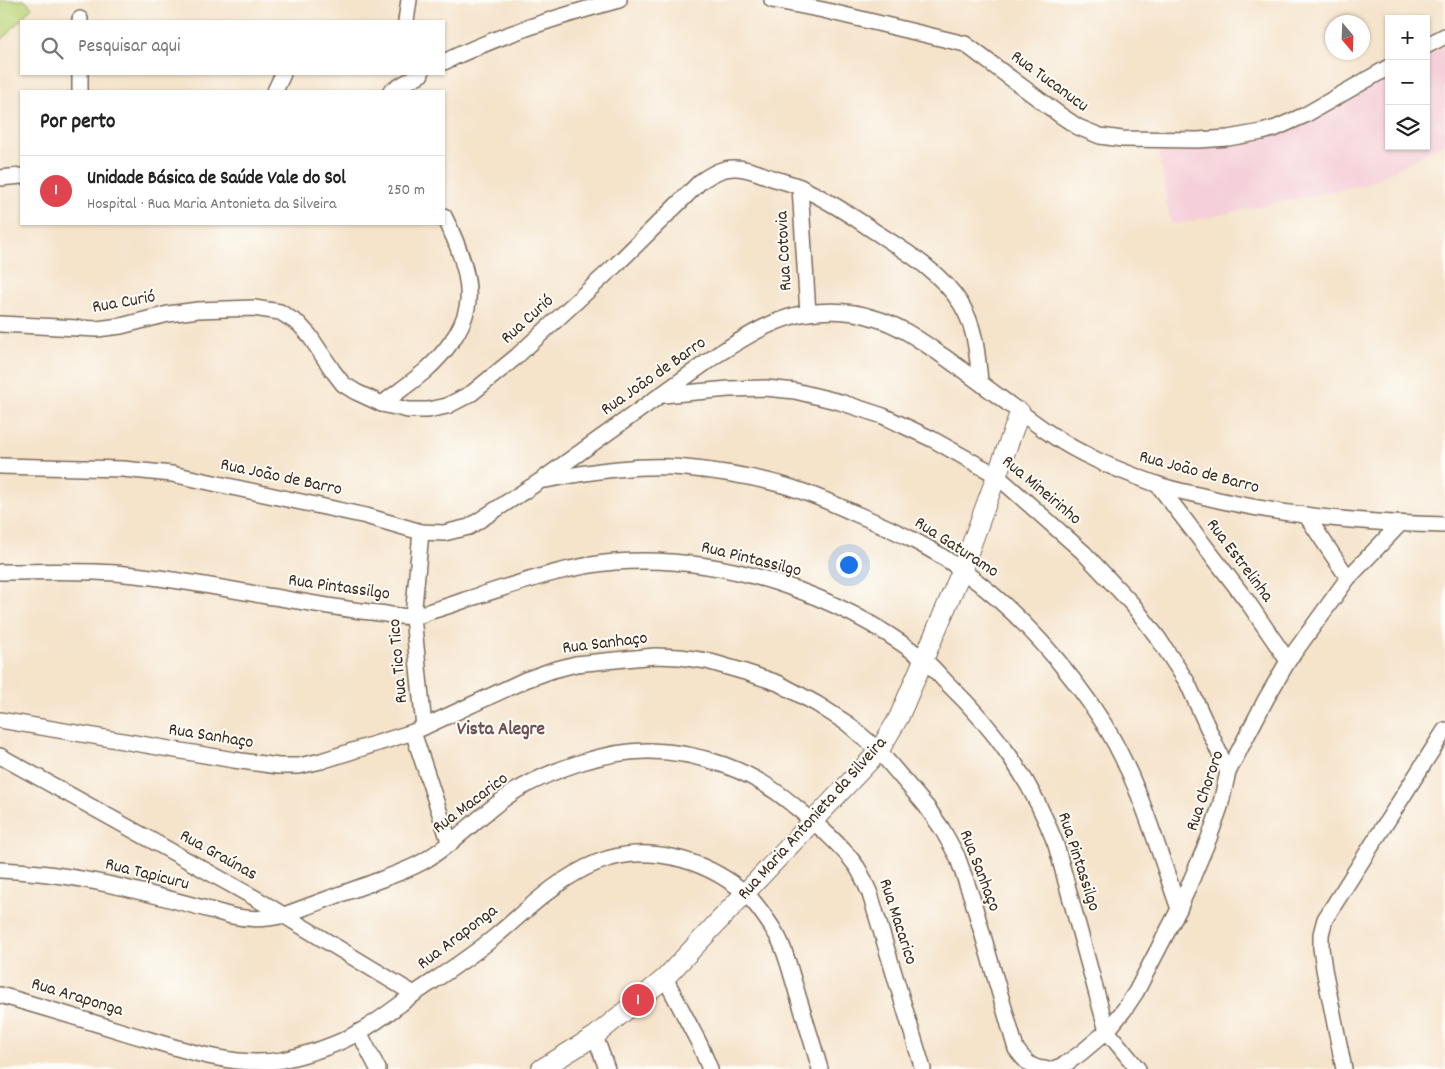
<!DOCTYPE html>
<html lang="pt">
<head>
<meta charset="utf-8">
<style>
  :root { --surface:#fff; --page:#f6f6f6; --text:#222; --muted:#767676; --line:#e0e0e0; --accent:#2563eb }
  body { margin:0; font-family:Dekko,sans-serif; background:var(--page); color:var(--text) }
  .controls { position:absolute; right:15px; top:15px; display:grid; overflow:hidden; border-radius:0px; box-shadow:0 1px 4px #0004 }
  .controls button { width:45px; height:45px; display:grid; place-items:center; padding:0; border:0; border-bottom:1px solid var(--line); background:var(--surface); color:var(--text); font:25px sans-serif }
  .compass { position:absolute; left:1325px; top:15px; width:45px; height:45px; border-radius:50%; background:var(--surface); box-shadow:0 1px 4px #0004; rotate:161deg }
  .you { position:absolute; left:848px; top:564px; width:18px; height:18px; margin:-12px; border:4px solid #fff; border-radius:50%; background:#1a73e8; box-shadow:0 0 0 8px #1a73e833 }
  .badge { display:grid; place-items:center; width:32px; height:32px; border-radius:50%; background:var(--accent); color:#fff; font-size:16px; font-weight:700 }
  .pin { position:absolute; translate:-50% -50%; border:2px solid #fff; box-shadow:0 1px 5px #0006 }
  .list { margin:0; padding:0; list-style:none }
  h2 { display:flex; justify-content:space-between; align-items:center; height:65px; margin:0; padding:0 20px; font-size:21px }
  h2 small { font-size:16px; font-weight:400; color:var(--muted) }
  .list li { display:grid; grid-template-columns:32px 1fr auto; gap:15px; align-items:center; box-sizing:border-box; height:70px; padding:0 20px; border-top:1px solid var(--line) }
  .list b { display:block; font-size:19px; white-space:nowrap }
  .list p { margin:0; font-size:16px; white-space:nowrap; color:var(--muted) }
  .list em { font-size:16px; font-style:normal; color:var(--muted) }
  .icon { flex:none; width:28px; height:28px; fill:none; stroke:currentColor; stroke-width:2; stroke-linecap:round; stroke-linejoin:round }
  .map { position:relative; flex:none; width:1445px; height:1069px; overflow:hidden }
  .search { position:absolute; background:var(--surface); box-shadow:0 1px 4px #0004; left:20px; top:20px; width:425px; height:55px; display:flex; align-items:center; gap:12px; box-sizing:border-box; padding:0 18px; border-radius:0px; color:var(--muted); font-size:19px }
  .panel { position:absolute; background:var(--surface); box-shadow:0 1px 4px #0004; left:20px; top:90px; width:425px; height:135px; border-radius:0px }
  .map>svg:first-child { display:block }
</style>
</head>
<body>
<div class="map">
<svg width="1445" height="1069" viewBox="0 0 1445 1069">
  <rect width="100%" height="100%" fill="#fdfcf7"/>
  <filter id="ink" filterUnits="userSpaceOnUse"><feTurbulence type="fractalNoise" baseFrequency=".02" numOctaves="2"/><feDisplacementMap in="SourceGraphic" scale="10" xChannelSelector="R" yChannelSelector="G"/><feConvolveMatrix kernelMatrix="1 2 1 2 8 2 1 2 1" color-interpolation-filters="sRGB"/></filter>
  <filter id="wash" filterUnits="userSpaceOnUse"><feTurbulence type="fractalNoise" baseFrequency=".0096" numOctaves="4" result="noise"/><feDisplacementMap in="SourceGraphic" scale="20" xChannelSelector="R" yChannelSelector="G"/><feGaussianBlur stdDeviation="1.12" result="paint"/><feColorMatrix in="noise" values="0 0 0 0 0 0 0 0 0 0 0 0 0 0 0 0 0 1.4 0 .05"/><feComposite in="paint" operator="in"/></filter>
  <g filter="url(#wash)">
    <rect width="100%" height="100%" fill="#f5e3ca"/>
    <!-- built -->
    <path fill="#f5cfd9" d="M1445,45v98l-77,41 -197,41 -12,-73 94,-16 136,-62v72h37v-91z"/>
    <!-- green -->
    <path fill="#bcd57a" stroke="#7c804c" d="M0,0h24l8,7 -32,35z"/>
  </g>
  <g filter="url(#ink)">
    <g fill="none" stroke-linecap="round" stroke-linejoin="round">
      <defs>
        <g id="minor">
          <path d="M772,0l51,10 142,34 95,71 18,12 22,9 22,3 76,1 30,-2 34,-6 14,-4 29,-13 84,-48"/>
          <path d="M80,19v2"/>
          <path d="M406,21l3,-21"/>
          <path d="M1426,46l19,-10"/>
          <path d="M444,62c55,-27 115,-46 175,-62"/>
          <path d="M80,91v-17"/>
          <path d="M275,91l8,-17"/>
          <path d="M391,91l30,-17"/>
          <path d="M0,178l21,-2"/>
          <path d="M800,187l8,126"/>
          <path d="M0,324l97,5 24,-3 47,-12 30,-4 56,-2 26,4 19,12 10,11 24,36 10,13 13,8 26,12 26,6h20l19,-4 25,-13 44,-36 102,-94 83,-82c11,-7 22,-14 35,-13 11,0 23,5 33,9 11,4 22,6 33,11 25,12 49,27 72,43 31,20 67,41 87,73 15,24 16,50 19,77"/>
          <path d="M663,395l66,-6 37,-1 29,3 45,11 43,14 49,23 64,36 87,77 50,53 25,33 29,44 41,90"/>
          <path d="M382,404c14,-11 29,-21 43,-33 18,-16 37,-39 42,-63 6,-29 -10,-66 -23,-92"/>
          <path d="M0,466l123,3 49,5 194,42 55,16 23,1 25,-6 71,-46 178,-127c28,-17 56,-36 89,-41 22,-3 47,-2 67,5 26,7 47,23 69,38 36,25 70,52 106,77 32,23 70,37 107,51 13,5 28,8 42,11 80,21 164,28 247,30"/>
          <path d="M546,480c46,-9 94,-16 140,-12 31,3 63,8 93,16 26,7 51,18 75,29 38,16 76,33 109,58 55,40 105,96 141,153 35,57 53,123 75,185"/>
          <path d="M1158,485l89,116 41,60"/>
          <path d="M1306,515l42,63"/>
          <path d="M421,532l-8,85 11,110"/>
          <path d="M0,572c42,0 84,-2 125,2 45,4 91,13 136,21 39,6 78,14 117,18 11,1 25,5 36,3 5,0 12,-3 17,-5 11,-3 23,-7 34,-11 49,-15 99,-34 150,-38 107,-8 222,31 307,96 9,7 17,17 25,25 49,47 85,98 109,162l51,186 31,38"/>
          <path d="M0,720l234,40 44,6h21l22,-5 92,-29 112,-52 28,-10 23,-6 79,-8 25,1 27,4 38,11 33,11 39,21 31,20 31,27 47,55 16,23 15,27 15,42 44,151c9,12 14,19 29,20"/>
          <path d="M413,732l37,112"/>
          <path d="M0,756l255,142 159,96"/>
          <path d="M0,870c80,3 156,25 232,46 18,4 33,4 52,-1 28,-10 56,-21 85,-31 18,-7 38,-13 55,-23 34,-20 60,-51 93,-71 37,-21 90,-40 133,-39 51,1 103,20 142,53 23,19 48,39 65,63 5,8 9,18 13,27l53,175"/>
          <path d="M665,978l35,67 10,24"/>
          <path d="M0,995c42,12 85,25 127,38 48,14 106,36 155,27 26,-6 54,-14 77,-28 19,-10 37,-25 55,-38 28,-19 57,-37 83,-59 32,-27 60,-56 99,-72 49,-21 108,-4 148,29 11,9 27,33 34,45 8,15 12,33 17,49 8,27 17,55 25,83"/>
          <path d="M359,1032l19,37"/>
          <path d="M595,1036l12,33"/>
          <path d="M1053,1069l11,-4 17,-12 26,-22 17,-21 12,-18 43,-83 30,-71 11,-31 8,-35 38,-73 22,-38 60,-83 52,-54"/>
          <path d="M1344,1069l-20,-100 -3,-21v-14l4,-15 120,-189"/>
        </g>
        <path id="tertiary" d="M541,1069l54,-33 70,-58 214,-227 20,-34 63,-147 58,-158"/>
      </defs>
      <!-- minor casing -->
      <use href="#minor" stroke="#7c6b5a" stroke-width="18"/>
      <!-- tertiary casing -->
      <use href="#tertiary" stroke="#7c6b5a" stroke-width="21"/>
      <!-- minor -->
      <use href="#minor" stroke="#fff" stroke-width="15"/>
      <!-- tertiary -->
      <use href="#tertiary" stroke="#fff" stroke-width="19"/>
    </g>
  </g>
  <g text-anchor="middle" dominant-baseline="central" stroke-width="4" stroke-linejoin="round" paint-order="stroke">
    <!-- street labels -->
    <g font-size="18" fill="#3b2a1e" stroke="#fdfcf7">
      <text transform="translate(1049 82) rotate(36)">Rua Tucanucu</text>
      <text transform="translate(785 251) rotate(-93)">Rua Cotovia</text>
      <text transform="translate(124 303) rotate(-10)">Rua Curió</text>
      <text transform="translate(528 320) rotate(-42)">Rua Curió</text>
      <text transform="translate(654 377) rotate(-35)">Rua João de Barro</text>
      <text transform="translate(1199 473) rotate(15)">Rua João de Barro</text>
      <text transform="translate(281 478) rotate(12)">Rua João de Barro</text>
      <text transform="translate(1041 491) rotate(40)">Rua Mineirinho</text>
      <text transform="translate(956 548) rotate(33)">Rua Gaturamo</text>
      <text transform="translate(751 560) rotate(14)">Rua Pintassilgo</text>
      <text transform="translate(1239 561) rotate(53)">Rua Estrelinha</text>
      <text transform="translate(339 588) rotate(8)">Rua Pintassilgo</text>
      <text transform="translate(605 644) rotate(-7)">Rua Sanhaço</text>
      <text transform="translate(399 661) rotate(-95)">Rua Tico Tico</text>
      <text transform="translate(211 737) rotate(9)">Rua Sanhaço</text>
      <text transform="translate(1206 791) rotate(-71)">Rua Chororo</text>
      <text transform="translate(471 804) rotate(-37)">Rua Macarico</text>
      <text transform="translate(813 819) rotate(-48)">Rua Maria Antonieta da Silveira</text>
      <text transform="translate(218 856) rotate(29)">Rua Graúnas</text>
      <text transform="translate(1078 862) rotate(72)">Rua Pintassilgo</text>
      <text transform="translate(979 871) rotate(69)">Rua Sanhaço</text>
      <text transform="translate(147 875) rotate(14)">Rua Tapicuru</text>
      <text transform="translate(897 922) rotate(72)">Rua Macarico</text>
      <text transform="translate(458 938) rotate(-37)">Rua Araponga</text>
      <text transform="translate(77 998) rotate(17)">Rua Araponga</text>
    </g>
    <!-- neighbourhood labels -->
    <g font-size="19" font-weight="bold" fill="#705356" stroke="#fdfcf7">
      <text x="501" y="730">Vista Alegre</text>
    </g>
  </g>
</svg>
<div class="controls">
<button>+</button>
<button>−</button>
<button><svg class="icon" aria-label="layers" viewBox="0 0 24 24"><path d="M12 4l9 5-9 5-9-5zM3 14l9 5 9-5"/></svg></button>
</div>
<svg class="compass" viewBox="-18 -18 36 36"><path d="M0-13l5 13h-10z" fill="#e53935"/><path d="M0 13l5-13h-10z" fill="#767676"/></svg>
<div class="you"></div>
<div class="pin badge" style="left:638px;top:1000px;background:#e0444e">1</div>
<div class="search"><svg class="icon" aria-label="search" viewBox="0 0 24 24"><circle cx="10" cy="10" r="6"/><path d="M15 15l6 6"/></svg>Pesquisar aqui</div>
<section class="panel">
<h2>Por perto<small></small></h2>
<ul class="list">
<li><span class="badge" style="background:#e0444e">1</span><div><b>Unidade Básica de Saúde Vale do Sol</b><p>Hospital · Rua Maria Antonieta da Silveira</p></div><em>250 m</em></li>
</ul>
</section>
</div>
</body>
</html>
